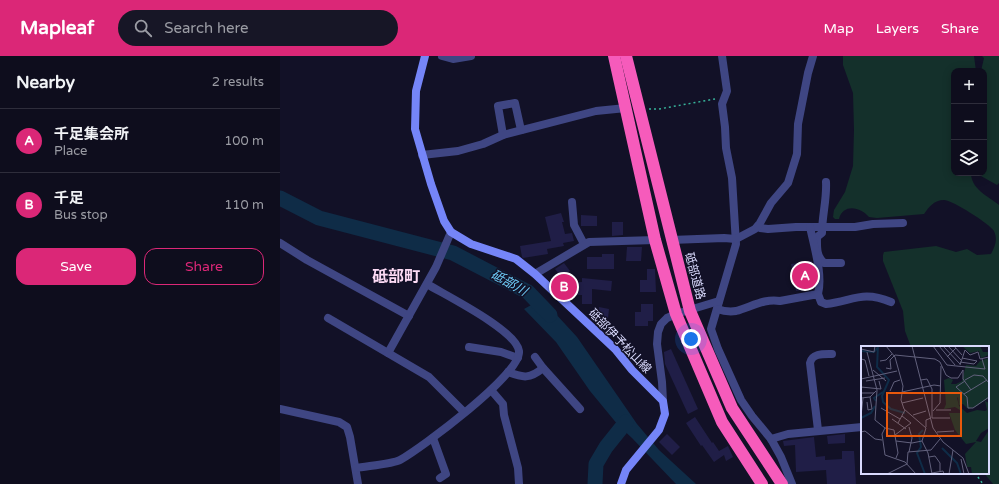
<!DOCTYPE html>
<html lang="en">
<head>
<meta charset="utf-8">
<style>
  :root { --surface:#0e0d1d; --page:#171626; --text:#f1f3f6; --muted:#9b9ca4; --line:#2e2d3b; --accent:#db2777 }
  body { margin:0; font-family:"Varela Round","Noto Sans JP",sans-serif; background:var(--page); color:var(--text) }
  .controls { position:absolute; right:12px; top:12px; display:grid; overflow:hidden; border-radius:8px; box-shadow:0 2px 10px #0003 }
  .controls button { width:36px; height:36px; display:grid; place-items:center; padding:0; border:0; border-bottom:1px solid var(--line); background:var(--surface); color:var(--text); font:20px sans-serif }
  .you { position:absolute; left:411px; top:283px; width:14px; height:14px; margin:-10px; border:3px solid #fff; border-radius:50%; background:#1a73e8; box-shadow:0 0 0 6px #1a73e833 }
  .badge { display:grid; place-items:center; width:26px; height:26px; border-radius:50%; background:var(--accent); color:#fff; font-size:13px; font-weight:700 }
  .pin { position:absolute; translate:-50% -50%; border:2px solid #fff; box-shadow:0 1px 4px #0006 }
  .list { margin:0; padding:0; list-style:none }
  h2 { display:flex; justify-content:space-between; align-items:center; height:52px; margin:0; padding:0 16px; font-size:17px }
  h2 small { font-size:13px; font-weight:400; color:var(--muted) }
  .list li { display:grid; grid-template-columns:26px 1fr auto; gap:12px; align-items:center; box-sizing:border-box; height:64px; padding:0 16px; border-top:1px solid var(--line) }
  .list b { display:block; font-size:15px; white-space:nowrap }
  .list p { margin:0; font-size:13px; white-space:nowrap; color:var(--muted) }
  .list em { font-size:13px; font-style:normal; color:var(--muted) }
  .actions { display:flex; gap:8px; padding:12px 16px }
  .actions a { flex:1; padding:9px 0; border:1px solid var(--accent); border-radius:12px; text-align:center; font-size:14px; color:var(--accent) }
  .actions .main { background:var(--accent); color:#fff }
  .icon { flex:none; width:22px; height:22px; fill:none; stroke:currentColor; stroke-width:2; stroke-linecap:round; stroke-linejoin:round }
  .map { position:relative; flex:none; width:719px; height:428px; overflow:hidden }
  header { display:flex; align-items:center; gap:24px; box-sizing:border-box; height:56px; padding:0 20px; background:var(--accent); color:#fff }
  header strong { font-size:19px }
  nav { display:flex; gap:22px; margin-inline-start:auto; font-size:14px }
  .search { width:280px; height:36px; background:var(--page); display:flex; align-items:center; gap:10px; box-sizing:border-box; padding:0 14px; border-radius:22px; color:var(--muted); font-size:15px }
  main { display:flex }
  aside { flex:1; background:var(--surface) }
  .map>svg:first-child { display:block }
</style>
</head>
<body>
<header>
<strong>Mapleaf</strong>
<div class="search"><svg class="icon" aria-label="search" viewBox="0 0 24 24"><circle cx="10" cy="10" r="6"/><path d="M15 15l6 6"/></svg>Search here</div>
<nav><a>Map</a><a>Layers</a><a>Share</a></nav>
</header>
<main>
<aside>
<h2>Nearby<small>2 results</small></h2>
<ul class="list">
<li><span class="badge">A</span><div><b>千足集会所</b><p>Place</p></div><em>100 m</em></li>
<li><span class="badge">B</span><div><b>千足</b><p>Bus stop</p></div><em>110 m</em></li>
</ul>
<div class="actions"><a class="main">Save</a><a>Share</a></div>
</aside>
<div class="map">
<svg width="719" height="428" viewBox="0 0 719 428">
  <rect width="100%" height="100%" fill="#121127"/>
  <!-- green -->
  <g fill="#14302b">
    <path d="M563,0h131l2,15h-22v102h17c0,16 17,23 28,32v279h-6l-9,-11h4v-126h-77l-6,-16 -2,-20 -20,-50v-6l1,-3 52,-6 20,6 11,-3 10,6 14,-1c4,-8 7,-14 3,-23 -4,-7 -42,-31 -50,-31 -10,0 -15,7 -20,14l-47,4 -8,-1c-8,-10 -26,-14 -30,2h-4l-2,-2 1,-7 11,-18 8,-26 1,-36 -1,-37 -10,-28z"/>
    <path d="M702,0h17v127l-2,2 -16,-9 1,-3h2v-102h-3l3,-13z"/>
  </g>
  <!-- water -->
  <path fill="#0f2c47" d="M262,243l35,38 60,87 22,26 37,34h-20l-44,-46 -14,-13 -28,-34 -34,-49 -32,-33z"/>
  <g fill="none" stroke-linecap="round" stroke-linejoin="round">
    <!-- river -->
    <g stroke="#0f2c47" stroke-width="15">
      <path d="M0,142l39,20 134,35 75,39 22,23"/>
      <path d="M315,428l1,-20 10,-17 20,-25"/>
    </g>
  </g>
  <!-- building -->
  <g fill="#201e47">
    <path d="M281,157l3,9h-2l3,12 7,-1 2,8 -11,2 1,3 -17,3 1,5 -25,4 -1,-1 -2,-11 31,-5 -6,-24z"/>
    <path d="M301,159l16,1v10h-16z"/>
    <path d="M332,166h11v13l-11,1z"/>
    <path d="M347,191h15l-1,14h-15z"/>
    <path d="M322,198h12v15h-27v-12h15z"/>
    <path d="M532,205l2,17 -1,11 -17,2 -5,-27z"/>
    <path d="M284,207l6,8 -8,7 -7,-9z"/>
    <path d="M367,213h8l1,23h-16v-12h7z"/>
    <path d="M302,222l30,3 -1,10 -19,-2v15h-10v-9h-12v-12l-8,8 -9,-8 29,-1z"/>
    <path d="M361,248h12v17h-5v5h-13v-14h6z"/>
    <path d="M319,251l10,2 -1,9 -10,-1z"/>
    <path d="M391,293l27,60 -10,5 -23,-50 -1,-12z"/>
    <path d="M415,361l17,26 1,-1 6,9 9,-5 5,11 -7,4 -2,-6 -10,7 -12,-17 -1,1 -15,-23z"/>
    <path d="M387,378l13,13 -8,8 -13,-13z"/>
    <path d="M565,378v9l-17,1 -1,-8z"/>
    <path d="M534,381l2,20 9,-1v4l17,-1v-8h12l2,33h-29l-1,-14 -30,2 -1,-27 -11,1 -1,-5z"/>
  </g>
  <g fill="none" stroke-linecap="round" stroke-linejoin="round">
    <!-- path -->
    <g stroke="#37b39a" stroke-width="1.5" stroke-dasharray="2 3" stroke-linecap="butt">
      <path d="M369,53h10l56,-10"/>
      <path d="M695,417l8,11"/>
    </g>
    <!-- street -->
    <g stroke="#3f4683" stroke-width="8">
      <path d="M162,0l11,3 18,-3"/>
      <path d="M442,0l5,35 -5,13 3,23 1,21 6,30 4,66 -25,85 7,20 23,51 11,16 19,23 10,18 11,27"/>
      <path d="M223,79l-5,-29 17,-3 6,27"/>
      <path d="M142,99l36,-4 25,-7 20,-9 93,-24 30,-3"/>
      <path d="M546,126c1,17 -4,34 -4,51l-5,4c0,10 -1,19 7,26h17"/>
      <path d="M292,146l2,23 10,19"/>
      <path d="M478,170l2,2 8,1 28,-2h59l18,-3 30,-1"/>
      <path d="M530,171c4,19 13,48 8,67"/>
      <path d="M391,184l53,-2 12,1 19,-10 5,-6 11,-20 17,-20 9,-29 1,-30 10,-51 5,-17"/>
      <path d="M0,187l27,17 102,56"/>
      <path d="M255,218l54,-32 66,-2"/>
      <path d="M437,253c6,2 13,3 19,2 15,-4 29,-13 44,-10l38,-7 3,8 5,2c27,-3 36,-14 65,-2"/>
      <path d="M48,262l101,59 35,35"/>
      <path d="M189,291l32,5 17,6"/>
      <path d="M108,297l48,-86 15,-35"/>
      <path d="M255,301l8,11 37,41"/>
      <path d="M228,316c15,6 22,7 35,-4"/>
      <path d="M211,334l12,14 1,11 14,53 1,16"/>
      <path d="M383,345l-1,-19 -5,-38 1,-12 3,-8 6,-6 9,-4 43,-13"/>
      <path d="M0,353l59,13 8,5 3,10 8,47"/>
      <path d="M538,374l-8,-67c2,-10 14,-9 22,-9"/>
      <path d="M153,382l13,36 -6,4"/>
      <path d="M491,383l17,-5 74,-7"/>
      <path d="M76,412c10,-2 37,-4 44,-8 21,-12 122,-86 119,-109 -3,-21 -74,-56 -92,-67"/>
    </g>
    <!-- secondary -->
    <path stroke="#7585f8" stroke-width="8" d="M145,0l-9,35 -1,38 16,55 13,37 7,11 20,12 45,15 19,15 80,75 17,21 31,31 2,13 -6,16 -33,40 -5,14"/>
    <!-- highway -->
    <g stroke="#f65bbb" stroke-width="12">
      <path d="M334,0l41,184 21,74 46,108 40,62"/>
      <path d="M346,0l64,255 42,97 50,76"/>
    </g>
  </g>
  <g text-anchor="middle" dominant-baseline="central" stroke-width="3" stroke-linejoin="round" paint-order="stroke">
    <!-- street labels -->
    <g font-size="12" fill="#d9dafd" stroke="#121127">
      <text transform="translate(415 220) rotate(75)">砥部道路</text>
      <text transform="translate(340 285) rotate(46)">砥部伊予松山線</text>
    </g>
    <!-- water labels -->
    <g font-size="13" font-style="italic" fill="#6dcbf7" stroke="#121127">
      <text transform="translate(229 227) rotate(29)">砥部川</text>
    </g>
    <!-- district labels -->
    <g font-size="16" font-weight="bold" fill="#fddbf5" stroke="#121127">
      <text x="116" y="221">砥部町</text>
    </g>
  </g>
  <!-- overview -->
  <g transform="translate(581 290)">
    <rect width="128" height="128" fill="#121127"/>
    <path d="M101,0h18l3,6h6v3l-8,3 -2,-7 -9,2zM128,12v40l-14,9 -7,2 -5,-5 -4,1 -1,-8 -1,1 2,8 8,7 10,-3 8,1 2,-1 -2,-9 4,2v25l-8,5 -5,8 5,1 8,-12v44h-17l-1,-7h-4l-2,-13 11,-12 -10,2 -11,-14 -6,-17h11v-3l-5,-3 -11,2 2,-5 -2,-24 5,-2 4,2 -2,4h5l6,-3 4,-16 10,1 4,-5z" fill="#14302b"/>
    <path fill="none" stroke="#0f2c47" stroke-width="2" d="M17,0l-1,21 12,13 -7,16 1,6 8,7 14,4M0,5l13,1 4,-5M15,55l-2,-3 9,-6M0,72l10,-5 4,-7M62,84l-4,4 2,13 -4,6 8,21M81,102l15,15 4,11"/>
    <path fill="none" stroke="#62617d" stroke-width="1" d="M25,0l9,11 8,29 -2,14 3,9 22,19 -4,13 6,12 4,21M51,0l21,82 10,14 20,16 6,16M72,0l14,19 38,4 -3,-10M78,0l16,19M82,0l17,18M87,0l13,14M93,0l8,9M0,3l13,3 1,-6M6,6l10,38 -2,30 10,8 9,2 4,23 -2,5M86,11l9,-9M101,12l15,3M0,13l4,1 4,16M19,15l6,-1 6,-6M99,16l14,2 3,-3M99,19l5,-15 5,5 8,-3 2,7 9,-2M25,22l5,1 -1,-9 5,-5 40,4 5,3 6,13 5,3h7l5,-8v9l8,11M12,24l13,11M0,33l36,-8M60,34l6,-1 5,10v29M104,34l9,-5 9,1 6,7M5,35l19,-3M104,35l-9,6 11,10 1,11h5l16,-11M0,41l20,2 -2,-8M29,45l4,-9 6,-2M41,46l32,-7 7,1M0,47h13M103,48l23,-14M0,52l9,-1 6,-6M6,56l1,8 4,-1 -2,-12M41,57l21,-5M20,62l19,11M75,64h15M72,65l7,-8 1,-37M52,69l13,-4M0,70l2,-18M71,72h18M31,73l14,10M37,77l7,-13M65,81v-7l5,-2M24,82l-3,6 3,21 20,7 11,12M0,86l4,-1 10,8 7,1M76,86l17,-1M34,89l16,-12 -9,-7M35,95l16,2 10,-2M48,106l3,-14 -3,-11M68,111l6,-1 5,7v8M100,113l3,15M46,118l1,-12 23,-2 9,-11M71,127l11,-2 1,3M26,128l20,-10M88,128l4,-24"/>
    <path fill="#e8590c" fill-opacity="0.15" stroke="#e8590c" stroke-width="2" d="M26,47h74v43h-74z"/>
    <rect width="128" height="128" fill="none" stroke="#d9dafd" stroke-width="2"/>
  </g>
</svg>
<div class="controls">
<button>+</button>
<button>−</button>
<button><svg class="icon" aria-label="layers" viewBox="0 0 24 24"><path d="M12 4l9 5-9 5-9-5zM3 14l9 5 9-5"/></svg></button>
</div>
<div class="you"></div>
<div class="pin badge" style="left:525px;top:220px">A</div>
<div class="pin badge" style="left:284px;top:231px">B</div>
</div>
</main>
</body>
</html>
